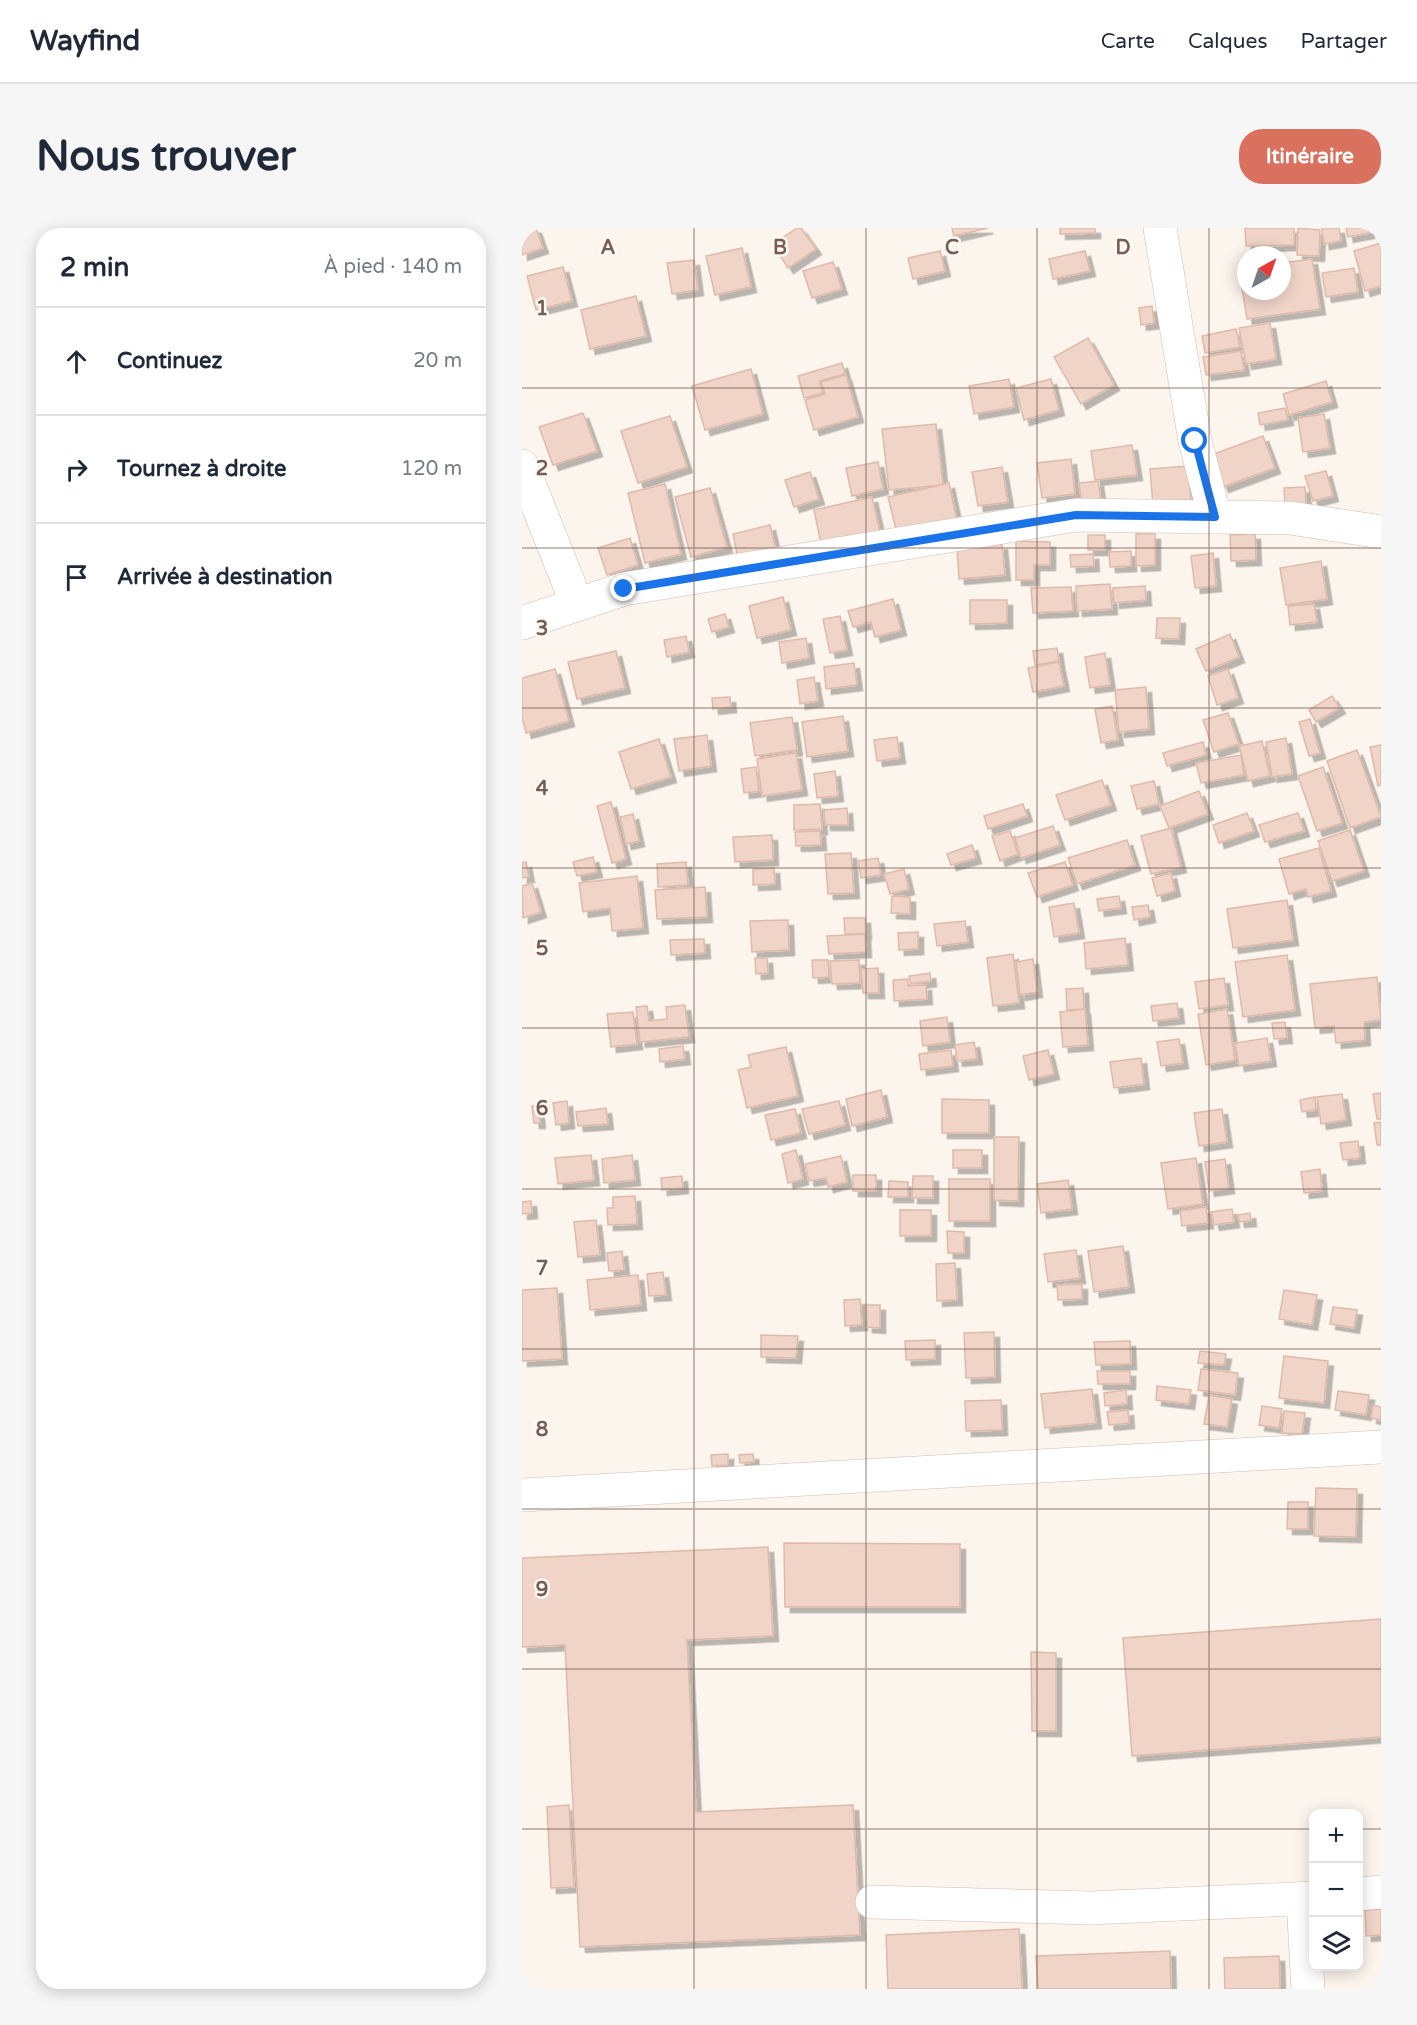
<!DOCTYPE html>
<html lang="fr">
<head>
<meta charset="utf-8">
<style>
  :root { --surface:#fff; --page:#f6f6f7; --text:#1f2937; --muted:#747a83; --line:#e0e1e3; --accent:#da715e }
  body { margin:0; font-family:"Varela Round",sans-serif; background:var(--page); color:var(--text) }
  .controls { position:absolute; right:18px; bottom:18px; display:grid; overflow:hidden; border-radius:12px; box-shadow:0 3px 15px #0003 }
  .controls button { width:54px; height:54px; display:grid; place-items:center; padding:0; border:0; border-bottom:2px solid var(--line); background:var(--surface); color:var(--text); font:30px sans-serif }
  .compass { position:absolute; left:715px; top:18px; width:54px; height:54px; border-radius:50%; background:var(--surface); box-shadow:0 3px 15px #0003; rotate:40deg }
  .stop { position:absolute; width:18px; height:18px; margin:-14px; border:4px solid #1a73e8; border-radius:50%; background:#fff }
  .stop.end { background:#1a73e8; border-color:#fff; box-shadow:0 2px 6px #0008 }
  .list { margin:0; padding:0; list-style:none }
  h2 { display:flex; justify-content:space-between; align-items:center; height:78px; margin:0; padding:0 24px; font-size:26px }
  h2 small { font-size:20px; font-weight:400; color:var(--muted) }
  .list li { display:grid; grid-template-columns:39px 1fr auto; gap:18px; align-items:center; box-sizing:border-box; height:108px; padding:0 24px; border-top:2px solid var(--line) }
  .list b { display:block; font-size:22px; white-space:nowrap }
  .list em { font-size:20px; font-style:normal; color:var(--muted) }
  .icon { flex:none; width:33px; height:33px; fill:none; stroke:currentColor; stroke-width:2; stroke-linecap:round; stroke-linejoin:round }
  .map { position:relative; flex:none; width:859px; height:1761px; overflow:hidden; border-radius:24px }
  header { display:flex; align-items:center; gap:36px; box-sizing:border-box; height:84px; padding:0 30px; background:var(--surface); border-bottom:2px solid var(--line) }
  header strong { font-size:28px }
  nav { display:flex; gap:33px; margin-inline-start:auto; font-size:21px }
  .intro { display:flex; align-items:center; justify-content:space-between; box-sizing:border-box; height:144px; padding:0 36px }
  h1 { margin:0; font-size:42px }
  .button { padding:15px 27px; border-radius:24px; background:var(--accent); color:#fff; font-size:21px; font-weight:700 }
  main { display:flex; gap:36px; padding:0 36px }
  aside { flex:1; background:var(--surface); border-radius:24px; box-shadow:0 3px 15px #0003 }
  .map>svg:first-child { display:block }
</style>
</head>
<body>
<header>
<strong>Wayfind</strong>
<nav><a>Carte</a><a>Calques</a><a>Partager</a></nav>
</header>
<div class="intro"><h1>Nous trouver</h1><a class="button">Itinéraire</a></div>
<main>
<aside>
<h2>2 min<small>À pied · 140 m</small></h2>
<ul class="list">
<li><svg class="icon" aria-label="ahead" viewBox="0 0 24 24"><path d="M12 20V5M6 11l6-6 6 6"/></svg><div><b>Continuez</b></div><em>20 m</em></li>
<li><svg class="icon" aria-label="right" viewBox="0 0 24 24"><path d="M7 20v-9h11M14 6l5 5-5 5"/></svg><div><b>Tournez à droite</b></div><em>120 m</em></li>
<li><svg class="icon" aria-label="arrive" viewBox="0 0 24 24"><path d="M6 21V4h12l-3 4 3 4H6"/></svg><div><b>Arrivée à destination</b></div></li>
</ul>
</aside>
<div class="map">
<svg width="859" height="1761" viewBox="0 0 859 1761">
  <defs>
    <filter id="shadow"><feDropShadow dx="5.5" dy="5.5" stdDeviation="0" flood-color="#0004"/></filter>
  </defs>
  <rect width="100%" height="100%" fill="#fcf5ed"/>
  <!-- building -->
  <g fill="#efd4c7" stroke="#e0baa9" stroke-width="1.5" filter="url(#shadow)">
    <path d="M0,0h14l7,20 -21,7z"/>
    <path d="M275,0h4l15,21 -28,19 -15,-24z"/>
    <path d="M430,0h36l-34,8z"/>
    <path d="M538,0h35v5l-35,1z"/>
    <path d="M723,0h49v17l-48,1z"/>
    <path d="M776,0l22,2 -1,26 -22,-1z"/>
    <path d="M800,0h17l2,13 -17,3z"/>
    <path d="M824,0h22l1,5 -21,4z"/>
    <path d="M859,15v43l-16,5 -11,-40z"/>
    <path d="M220,20l9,39 -36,8 -9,-39z"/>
    <path d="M418,23l5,20 -32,8 -5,-21z"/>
    <path d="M563,23l5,20 -37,8 -4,-20z"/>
    <path d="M790,31l8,50 -73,10 -8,-49 7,-1v22h36v-28z"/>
    <path d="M172,32l4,30 -26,4 -5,-31z"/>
    <path d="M311,34l9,27 -30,9 -9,-27z"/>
    <path d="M41,39l9,34 -36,9 -9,-34z"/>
    <path d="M832,40l4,24 -32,5 -4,-24z"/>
    <path d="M114,68l10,40 -56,13 -9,-39z"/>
    <path d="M630,78l2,17 -13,2 -2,-17z"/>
    <path d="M748,95l6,36 -30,5 -7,-36z"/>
    <path d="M714,101l4,18 -35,6 -3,-17z"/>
    <path d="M566,110l26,47 -33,19 -27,-47z"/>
    <path d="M719,123l3,19 -38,5 -3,-18z"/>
    <path d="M320,135l3,11 -26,7 4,12 -19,5 -6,-22z"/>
    <path d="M229,141l12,45 -58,16 -13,-44z"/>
    <path d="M324,147l12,42 -44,13 -9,-30 20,-6 -4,-12z"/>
    <path d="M487,151l5,28 -40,7 -5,-28z"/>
    <path d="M529,151l8,31 -35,10 -8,-32z"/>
    <path d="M804,153l6,21 -43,13 -6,-21z"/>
    <path d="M763,180l3,12 -28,5 -2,-12z"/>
    <path d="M61,185l14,38 -44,14 -14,-38z"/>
    <path d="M802,186l6,34 -27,4 -5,-34z"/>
    <path d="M148,188l17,51 -49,16 -17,-52z"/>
    <path d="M414,196l7,61 -54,5 -7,-61z"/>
    <path d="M741,208l12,32 -52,19 -12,-32z"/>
    <path d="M610,217l5,30 -42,5 -4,-29z"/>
    <path d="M549,231l4,35 -33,4 -5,-35z"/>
    <path d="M356,234l5,27 -31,7 -6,-28z"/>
    <path d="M666,238l3,37 -38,3 -3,-37z"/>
    <path d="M480,239l6,35 -30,4 -6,-34z"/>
    <path d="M804,243l7,25 -20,5 -8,-25z"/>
    <path d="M288,244l9,27 -25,8 -9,-27z"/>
    <path d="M576,253l4,27 -19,2 -4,-27z"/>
    <path d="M427,255l8,37 -60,13 -9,-36z"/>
    <path d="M143,256l16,70 -36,9 -17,-70z"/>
    <path d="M783,259l1,18 -21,1 -1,-18z"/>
    <path d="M188,260l17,59 -36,10 -16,-60z"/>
    <path d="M350,269l8,35 -59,12 -7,-34z"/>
    <path d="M248,297l6,26 -38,8 -5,-25z"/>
    <path d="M614,306h19v31l-19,1z"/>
    <path d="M733,306l1,26 -25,1 -1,-26z"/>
    <rect x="566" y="307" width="17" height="15"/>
    <path d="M108,310l8,27 -31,10 -9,-27z"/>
    <path d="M494,313l34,1v23h-16v15h-18z"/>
    <path d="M480,316l3,31 -46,4 -2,-30z"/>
    <path d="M609,323v15l-21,1 -1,-15z"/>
    <path d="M691,325l3,33 -21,2 -4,-32z"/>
    <path d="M571,326l1,12 -23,1 -1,-12z"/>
    <path d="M799,333l6,38 -41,6 -6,-37z"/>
    <path d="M588,356l2,25 -35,2 -1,-25z"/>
    <path d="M623,358l1,14 -32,3 -1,-15z"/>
    <path d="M549,359l2,24 -40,2 -2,-25z"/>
    <path d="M261,369l8,33 -34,8 -8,-32z"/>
    <path d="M371,371l8,31 -26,7 -4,-15 -18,5 -5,-16z"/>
    <path d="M448,372h37v23l-37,1z"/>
    <path d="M792,376l3,18 -27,3 -2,-19z"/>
    <path d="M203,386l4,13 -17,5 -4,-13z"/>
    <path d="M318,388l7,34 -17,3 -7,-34z"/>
    <path d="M635,390h23l-1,21 -23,-1z"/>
    <path d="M708,406l9,23 -33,14 -10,-22z"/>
    <path d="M164,408l3,16 -22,5 -3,-17z"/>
    <path d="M284,410l3,20 -27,5 -3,-21z"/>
    <path d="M535,420l2,13 -24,4 -2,-14z"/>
    <path d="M94,423l9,37 -48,11 -9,-37z"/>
    <path d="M583,425l5,32 -20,3 -5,-31z"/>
    <path d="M537,434l5,24 -31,6 -5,-24z"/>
    <path d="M332,435l3,22 -31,4 -2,-22z"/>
    <path d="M33,441l14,52 -43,12 -4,-16v-39z"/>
    <path d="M706,441l10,29 -21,7 -9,-29z"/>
    <path d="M292,449l4,24 -18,3 -3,-24z"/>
    <path d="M624,459l3,42 -30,3 -4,-42z"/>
    <path d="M810,468l8,12 -24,14 -7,-12z"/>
    <path d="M208,469l1,10 -18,2 -1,-11z"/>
    <path d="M590,478l6,34 -17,3 -6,-34z"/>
    <path d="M706,485l11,31 -25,8 -11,-32z"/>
    <path d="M321,488l5,35 -41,6 -5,-35z"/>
    <path d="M270,489l5,33 -42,6 -5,-33z"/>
    <path d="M788,491l10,34 -11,3 -10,-34z"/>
    <path d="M185,507l4,31 -32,5 -5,-32z"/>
    <path d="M375,509l3,21 -23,3 -3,-21z"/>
    <path d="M764,510l6,36 -20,3 -6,-35z"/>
    <path d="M137,511l12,38 -40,12 -12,-37z"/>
    <path d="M740,513l8,35 -22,5 -9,-35z"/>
    <path d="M681,514l3,13 -39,11 -4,-13z"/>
    <path d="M859,517v40l-3,1 -8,-39z"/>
    <path d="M835,522l24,67 -31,11 -23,-67z"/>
    <path d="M274,525l6,37 -40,6 -5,-37z"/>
    <path d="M719,527l3,20 -43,8 -5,-20z"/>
    <path d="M234,539l3,24 -15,2 -3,-24z"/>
    <path d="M801,539l19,56 -25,8 -19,-55z"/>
    <path d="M313,543l3,25 -21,2 -3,-24z"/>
    <path d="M580,552l9,25 -46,15 -9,-25z"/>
    <path d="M632,553l5,23 -22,5 -6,-23z"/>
    <path d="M677,563l9,23 -39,14 -9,-22z"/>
    <path d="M89,574l15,57 -14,4 -15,-57z"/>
    <path d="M298,576l2,25 -28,1v-25z"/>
    <path d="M501,576l4,12 -39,13 -4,-13z"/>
    <path d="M325,580l1,17h-23l-1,-15z"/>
    <path d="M725,585l7,18 -35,12 -6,-18z"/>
    <path d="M776,585l6,18 -39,11 -6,-17z"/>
    <path d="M111,586l6,27 -13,3 -6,-27z"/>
    <path d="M531,598l7,19 -39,13 -6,-20z"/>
    <path d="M649,600l10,39 -30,7 -10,-38z"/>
    <path d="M828,602l14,41 -32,10 -14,-40z"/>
    <path d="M298,603l1,14 -25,1 -1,-14z"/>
    <path d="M488,603l8,23 -18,7 -8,-25z"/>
    <path d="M250,607l1,25 -38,2 -2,-25z"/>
    <path d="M605,612l8,25 -58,19 -9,-26z"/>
    <path d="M450,617l4,13 -25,7 -4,-11z"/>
    <path d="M797,620l12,43 -23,6 -2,-8 -17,5 -10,-35z"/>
    <path d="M329,625l3,40 -26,1 -3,-40z"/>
    <path d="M71,629l4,15 -20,4 -4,-14z"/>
    <path d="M356,630l3,17 -20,3 -3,-17z"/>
    <path d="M4,634l3,15 -7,1v-15z"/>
    <path d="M164,634l2,23 -30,2 -1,-23z"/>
    <path d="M543,634l8,23 -36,12 -9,-24z"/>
    <path d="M252,640l1,16 -22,1v-16z"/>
    <path d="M382,641l5,20 -19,5 -6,-20z"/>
    <path d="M649,645l4,18 -18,5 -5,-18z"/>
    <path d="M115,648l6,52 -31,3 -2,-23 -27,4 -4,-29z"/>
    <path d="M10,655l9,29 -18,6 -1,-32z"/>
    <path d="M183,659l2,30 -50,2 -2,-29z"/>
    <path d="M370,668l18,1v17l-19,-1z"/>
    <path d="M597,668l2,12 -22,3 -2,-12z"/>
    <path d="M765,672l6,40 -60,8 -6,-39z"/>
    <path d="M552,675l5,30 -25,4 -5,-30z"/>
    <path d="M626,677l2,12 -16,3 -2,-13z"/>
    <path d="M322,690h21l1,16h-21z"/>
    <path d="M266,692l1,30 -37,2 -2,-31z"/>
    <path d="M443,693l3,21 -31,4 -3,-22z"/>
    <path d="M396,704v17l-19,1 -1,-17z"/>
    <path d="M343,706l1,18 -37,2 -2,-18z"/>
    <path d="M603,710l3,27 -42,4 -2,-26z"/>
    <path d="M182,711l1,14 -34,2 -1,-15z"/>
    <path d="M491,726l6,49 -26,3 -6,-48z"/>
    <path d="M765,727l8,55 -52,7 -8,-55z"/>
    <path d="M233,730h12l1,15 -12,1z"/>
    <path d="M511,731l4,33 -17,3 -4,-33z"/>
    <path d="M290,732h16l1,17 -16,1z"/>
    <path d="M337,732l1,23 -28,1 -2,-23z"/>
    <path d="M356,740l1,25h-16l-2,-24z"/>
    <path d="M408,745l1,8 -20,3 -2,-8z"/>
    <path d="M855,749l4,43 -17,2 1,18 -29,3 -2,-17 -19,2 -5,-44z"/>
    <path d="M702,750l4,27 -29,4 -4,-27z"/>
    <path d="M386,751v7l18,-1 1,14 -33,2 -1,-21z"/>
    <path d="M561,760l1,21 -17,1 -1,-21z"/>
    <path d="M655,775l2,15 -26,3 -2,-15z"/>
    <path d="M163,777l4,32 -49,5 -4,-35 11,-1 2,15 18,-2 -1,-12z"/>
    <path d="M563,781l3,36 -25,2 -3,-35z"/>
    <path d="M705,781l8,51 -29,5 -8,-51z"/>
    <path d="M111,784l4,32 -26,3 -4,-33z"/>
    <path d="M425,789l3,25 -27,4 -3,-25z"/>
    <path d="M763,794l2,16 -13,1 -2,-16z"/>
    <path d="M745,810l4,23 -32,5 -4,-23z"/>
    <path d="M657,811l4,24 -22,3 -4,-24z"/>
    <path d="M452,814l3,17 -20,2 -2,-16z"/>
    <path d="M161,818l2,13 -25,3 -1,-13z"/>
    <path d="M264,819l12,49 -51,12 -9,-38 13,-3 -3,-12z"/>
    <path d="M429,822l2,16 -32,4 -2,-16z"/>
    <path d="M526,822l6,24 -25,6 -6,-24z"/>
    <path d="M619,830l3,26 -30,4 -4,-26z"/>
    <path d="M359,862l6,27 -35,9 -6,-27z"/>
    <path d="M859,865v26h-4l-4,-25z"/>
    <path d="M820,866l4,26 -25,4 -4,-27z"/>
    <path d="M793,869l1,13 -14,2 -2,-12z"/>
    <path d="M420,871l47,1v33h-47z"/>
    <path d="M45,873l2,22 -13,2 -3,-22z"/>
    <path d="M317,873l6,24 -36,9 -7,-25z"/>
    <path d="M10,878h6l2,17h-6z"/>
    <path d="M84,880l2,16 -30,2 -2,-14z"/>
    <path d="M273,881l6,24 -30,7 -6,-25z"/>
    <path d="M700,881l5,33 -28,4 -5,-33z"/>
    <path d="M859,894v23h-4l-3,-22z"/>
    <path d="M472,909h25l-1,64 -24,-1z"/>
    <path d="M836,913l2,17 -17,2 -3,-17z"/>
    <path d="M274,922l7,29 -15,4 -6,-29z"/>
    <rect x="431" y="922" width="29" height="18"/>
    <path d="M69,927l3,25 -36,4 -3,-26z"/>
    <path d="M110,927l3,25 -31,3 -2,-24z"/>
    <path d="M319,928l6,26 -19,5 -2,-9 -17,3 -4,-17z"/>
    <path d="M674,930l7,46 -35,5 -7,-46z"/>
    <path d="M703,931l4,29 -20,3 -4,-29z"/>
    <path d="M798,941l2,22 -18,2 -3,-21z"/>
    <rect x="331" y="947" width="23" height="16"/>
    <path d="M160,948l1,12 -21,2 -1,-12z"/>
    <path d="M391,948h20v22h-21z"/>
    <rect x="427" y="951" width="41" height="42"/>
    <path d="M546,952l4,29 -31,4 -4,-29z"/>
    <path d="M367,953l19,1v15h-20z"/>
    <path d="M113,968l2,28 -29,1 -1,-17h6v-11z"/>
    <path d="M9,973l1,12 -10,1v-12z"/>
    <path d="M684,979l2,16 -26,3 -2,-15z"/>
    <path d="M710,981l2,13 -20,3 -3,-13z"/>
    <rect x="378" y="982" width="31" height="26"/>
    <path d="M728,985l1,8 -12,1 -1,-7z"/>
    <path d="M74,992l4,35 -22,2 -4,-35z"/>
    <path d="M425,1003l17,1v21h-16z"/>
    <path d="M601,1018l6,41 -35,5 -6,-41z"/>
    <path d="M554,1022l4,28 -32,4 -4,-28z"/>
    <path d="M100,1023l2,19 -15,1 -2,-18z"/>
    <path d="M433,1035l2,37 -20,1 -1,-37z"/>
    <path d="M141,1044l3,23 -17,1 -2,-22z"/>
    <path d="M116,1047l3,30 -51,5 -3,-30z"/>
    <path d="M560,1056v15l-24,1 -1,-15z"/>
    <path d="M35,1060l5,71 -40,2v-71z"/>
    <path d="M762,1062l33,5 -5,30 -33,-6z"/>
    <path d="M338,1071l2,26 -17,1 -1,-26z"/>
    <path d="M344,1077h14v23l-13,-1z"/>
    <path d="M811,1079l24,3 -3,18 -24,-4z"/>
    <path d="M472,1104l1,45 -29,1 -2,-45z"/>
    <path d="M239,1107l37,1 -2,22 -35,-1z"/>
    <path d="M413,1112v19l-29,1 -1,-19z"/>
    <path d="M608,1113l1,23 -35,1 -2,-23z"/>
    <path d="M678,1123l26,3 -2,11 -26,-2z"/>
    <path d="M762,1128l44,5 -4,42 -45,-5z"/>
    <path d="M679,1141l37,4 -3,22 -37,-5z"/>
    <path d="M575,1143h33v13h-32z"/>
    <path d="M635,1158l34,4 -2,14 -33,-4z"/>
    <path d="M570,1161l4,34 -51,5 -4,-34z"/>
    <path d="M604,1162l1,14 -22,2 -1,-13z"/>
    <path d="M816,1163l31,4 -3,20 -31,-5z"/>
    <path d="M687,1167l23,4 -5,28 -23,-3z"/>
    <path d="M479,1172l1,30 -36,1 -1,-30z"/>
    <path d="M851,1177l8,2v13l-10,-2z"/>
    <path d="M740,1178l20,3 -3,19 -20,-3z"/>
    <path d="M606,1182l1,13 -20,2 -2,-13z"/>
    <path d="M762,1183l21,2 -3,21 -20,-1z"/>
    <path d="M206,1226v11l-16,1 -1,-11z"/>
    <path d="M231,1226l1,8 -14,1 -1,-8z"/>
    <path d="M794,1260l41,1 -1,48 -42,-1z"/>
    <path d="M766,1274h20v27h-21z"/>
    <path d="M262,1315l176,1v63h-175z"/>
    <path d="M246,1319l5,89 -86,4 9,172 157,-7 7,130 -280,12 -15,-302 -43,2v-89z"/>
    <path d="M859,1391v118l-249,19 -9,-118z"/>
    <path d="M509,1424l25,1v78h-24z"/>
    <path d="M47,1577l5,82 -23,1 -4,-81z"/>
    <path d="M859,1681v26l-15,1 -1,-26z"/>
    <path d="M497,1701l3,60h-134l-2,-54z"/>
    <path d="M648,1723l1,38h-133l-2,-33z"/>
    <path d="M757,1728l1,33h-55l-1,-31z"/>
  </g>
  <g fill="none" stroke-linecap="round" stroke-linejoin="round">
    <defs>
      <g id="minor">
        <path d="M638,0l35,213 20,76"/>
        <path d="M0,238l55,138"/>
        <path d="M0,395l102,-34 452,-74 214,3 91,14"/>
        <path d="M0,1267l859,-48"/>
        <path d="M836,1666l23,-2"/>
        <path d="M781,1671l5,90"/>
        <path d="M350,1674l219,6 223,-10"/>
      </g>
    </defs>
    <!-- minor casing -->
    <use href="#minor" stroke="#cebdb3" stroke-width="34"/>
    <!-- minor -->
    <use href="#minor" stroke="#fff" stroke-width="33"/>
  </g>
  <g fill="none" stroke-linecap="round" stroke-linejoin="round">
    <!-- route -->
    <path stroke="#1a73e8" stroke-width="8" d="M102,361l452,-74 139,2 -20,-76"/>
  </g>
  <!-- grid -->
  <path fill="none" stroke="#765c51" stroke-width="1.5" stroke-opacity="0.55" d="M172,0v1761M344,0v1761M515,0v1761M687,0v1761M0,160h859M0,320h859M0,480h859M0,640h859M0,800h859M0,961h859M0,1121h859M0,1281h859M0,1441h859M0,1601h792M836,1601h23"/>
  <g font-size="20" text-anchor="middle" font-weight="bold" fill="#765c51" stroke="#fef9f4" stroke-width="5" stroke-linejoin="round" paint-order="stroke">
    <text x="86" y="26">A</text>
    <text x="258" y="26">B</text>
    <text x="430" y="26">C</text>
    <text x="601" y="26">D</text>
    <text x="20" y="87">1</text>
    <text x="20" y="247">2</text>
    <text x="20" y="407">3</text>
    <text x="20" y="567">4</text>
    <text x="20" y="727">5</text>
    <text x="20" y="887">6</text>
    <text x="20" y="1047">7</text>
    <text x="20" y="1208">8</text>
    <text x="20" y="1368">9</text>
  </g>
</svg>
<div class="controls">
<button>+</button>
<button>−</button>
<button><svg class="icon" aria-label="layers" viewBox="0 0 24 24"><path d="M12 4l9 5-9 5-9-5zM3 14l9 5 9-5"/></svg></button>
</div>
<svg class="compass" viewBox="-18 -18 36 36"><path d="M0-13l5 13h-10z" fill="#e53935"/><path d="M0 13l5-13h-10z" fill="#747a83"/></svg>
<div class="stop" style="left:673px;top:213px"></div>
<div class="stop end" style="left:102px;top:361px"></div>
</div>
</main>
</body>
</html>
